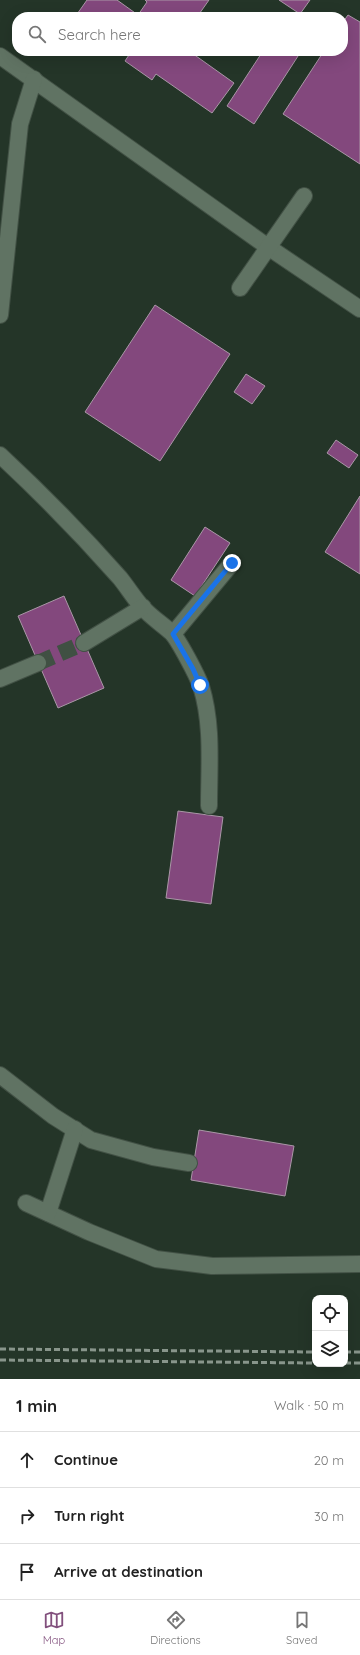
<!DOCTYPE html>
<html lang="en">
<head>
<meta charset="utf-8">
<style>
  :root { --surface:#fff; --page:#f2f2f2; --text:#222; --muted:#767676; --line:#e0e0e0; --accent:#82507d }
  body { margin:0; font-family:Quicksand,sans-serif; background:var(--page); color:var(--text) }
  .controls { position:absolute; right:12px; bottom:12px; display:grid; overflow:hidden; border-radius:8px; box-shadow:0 4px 16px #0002 }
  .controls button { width:36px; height:36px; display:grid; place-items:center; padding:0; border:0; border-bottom:1px solid var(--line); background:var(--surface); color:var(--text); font:20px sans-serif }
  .stop { position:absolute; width:12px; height:12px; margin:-9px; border:3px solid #1a73e8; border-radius:50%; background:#fff }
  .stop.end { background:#1a73e8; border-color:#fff; box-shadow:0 1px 4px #0008 }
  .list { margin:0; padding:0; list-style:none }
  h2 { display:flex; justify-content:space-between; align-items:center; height:52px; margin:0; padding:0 16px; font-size:17px }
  h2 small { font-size:13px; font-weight:400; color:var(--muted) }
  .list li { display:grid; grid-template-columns:26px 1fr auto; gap:12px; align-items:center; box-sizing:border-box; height:56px; padding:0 16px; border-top:1px solid var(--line) }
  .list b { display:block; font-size:15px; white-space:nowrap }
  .list em { font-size:13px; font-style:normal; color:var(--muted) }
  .icon { flex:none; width:22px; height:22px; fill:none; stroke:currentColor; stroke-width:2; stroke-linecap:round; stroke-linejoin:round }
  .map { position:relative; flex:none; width:360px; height:1379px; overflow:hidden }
  .search { position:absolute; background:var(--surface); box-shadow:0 4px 16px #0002; left:12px; right:12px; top:12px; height:44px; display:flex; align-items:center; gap:10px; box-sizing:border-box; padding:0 14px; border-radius:16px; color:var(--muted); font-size:15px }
  .sheet { height:220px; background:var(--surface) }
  nav { display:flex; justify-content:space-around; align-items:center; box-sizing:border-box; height:56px; border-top:1px solid var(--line); background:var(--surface); font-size:11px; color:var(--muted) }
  nav a { display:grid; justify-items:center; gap:2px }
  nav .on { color:var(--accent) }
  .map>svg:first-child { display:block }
</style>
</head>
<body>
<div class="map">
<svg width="360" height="1379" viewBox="0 0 360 1379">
  <rect width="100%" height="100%" fill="#243528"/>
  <!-- building -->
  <g fill="#83487d" stroke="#aa97a7">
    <path d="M87,0h30l21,15 9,-13 -2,-2h64l-12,17h-122z"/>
    <path d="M279,0h31l-10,14z"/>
    <path d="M348,15l12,7v142l-77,-50 41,-63h19v-29z"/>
    <path d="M124,51h65l45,32 -22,30 -56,-39 -4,6 -27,-19 4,-6z"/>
    <path d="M263,51h34l3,2 -46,71 -27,-18z"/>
    <path d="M155,305l75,49 -70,107 -75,-49z"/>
    <path d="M246,374l19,12 -13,18 -18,-12z"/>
    <path d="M336,440l22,15 -9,13 -22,-15z"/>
    <path d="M360,496v78l-35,-22z"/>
    <path d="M205,527l25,16 -35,53 -24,-16z"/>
    <path d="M64,596l40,92 -46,20 -40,-92z"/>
    <path d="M178,811l45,6 -12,87 -45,-6z"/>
    <path d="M199,1130l95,16 -9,50 -94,-16z"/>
  </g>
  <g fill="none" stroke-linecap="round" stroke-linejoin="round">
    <!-- street-tunnel -->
    <path stroke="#405043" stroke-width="16" stroke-dasharray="16 8" stroke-linecap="butt" d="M38,663l46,-20"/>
    <defs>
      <g id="street">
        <path d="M0,56l268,191 92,62"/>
        <path d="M240,288l64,-92"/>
        <path d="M0,315l20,-191 14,-45"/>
        <path d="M0,455c42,39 82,80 120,123 8,10 14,20 22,29 9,10 20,17 30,26 7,8 25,42 29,53 12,39 8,79 8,120"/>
        <path d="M173,634l59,-71"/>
        <path d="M84,643l59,-36"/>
        <path d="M0,679l38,-16"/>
        <path d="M0,1075l53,41 38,24 62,17 36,6"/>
        <path d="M26,1203l63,29 67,27 56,7 148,-2"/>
        <path d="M48,1213l27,-84"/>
      </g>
    </defs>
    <!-- street casing -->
    <use href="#street" stroke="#425145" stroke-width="18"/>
    <!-- street -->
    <use href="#street" stroke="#607363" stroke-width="16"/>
    <!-- rail -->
    <g stroke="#88958b" stroke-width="3" stroke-dasharray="6 3" stroke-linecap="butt">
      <path d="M0,1349l315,3"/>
      <path d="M345,1352h15"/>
      <path d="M0,1360l315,3"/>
      <path d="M345,1363h15"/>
    </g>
  </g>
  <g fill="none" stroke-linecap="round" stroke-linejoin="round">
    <!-- route -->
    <path stroke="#1a73e8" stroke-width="5" d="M200,685l-7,-16 -20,-35 59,-71"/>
  </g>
</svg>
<div class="controls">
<button><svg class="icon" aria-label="locate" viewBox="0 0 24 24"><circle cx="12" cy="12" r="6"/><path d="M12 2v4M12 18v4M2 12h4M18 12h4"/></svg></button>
<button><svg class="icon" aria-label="layers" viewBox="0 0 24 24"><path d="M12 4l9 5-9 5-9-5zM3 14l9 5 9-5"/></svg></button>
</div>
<div class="stop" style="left:200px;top:685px"></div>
<div class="stop end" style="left:232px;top:563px"></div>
<div class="search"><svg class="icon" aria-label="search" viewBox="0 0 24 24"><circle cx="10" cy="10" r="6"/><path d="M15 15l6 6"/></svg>Search here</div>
</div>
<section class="sheet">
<h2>1 min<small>Walk · 50 m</small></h2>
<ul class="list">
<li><svg class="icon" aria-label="ahead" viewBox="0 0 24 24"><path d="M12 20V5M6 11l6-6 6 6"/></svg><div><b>Continue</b></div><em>20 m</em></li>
<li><svg class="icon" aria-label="right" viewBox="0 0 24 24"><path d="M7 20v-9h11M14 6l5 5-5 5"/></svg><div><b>Turn right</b></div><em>30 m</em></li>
<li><svg class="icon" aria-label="arrive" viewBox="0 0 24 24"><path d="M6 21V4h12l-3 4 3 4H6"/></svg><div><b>Arrive at destination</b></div></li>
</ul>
</section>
<nav>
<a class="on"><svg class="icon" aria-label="map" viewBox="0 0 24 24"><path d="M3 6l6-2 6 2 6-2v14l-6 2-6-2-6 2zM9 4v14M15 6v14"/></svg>Map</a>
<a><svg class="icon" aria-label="directions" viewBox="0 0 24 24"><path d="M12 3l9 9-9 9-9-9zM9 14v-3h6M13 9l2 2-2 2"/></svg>Directions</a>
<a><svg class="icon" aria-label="saved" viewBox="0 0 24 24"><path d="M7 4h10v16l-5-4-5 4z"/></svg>Saved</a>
</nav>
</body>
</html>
